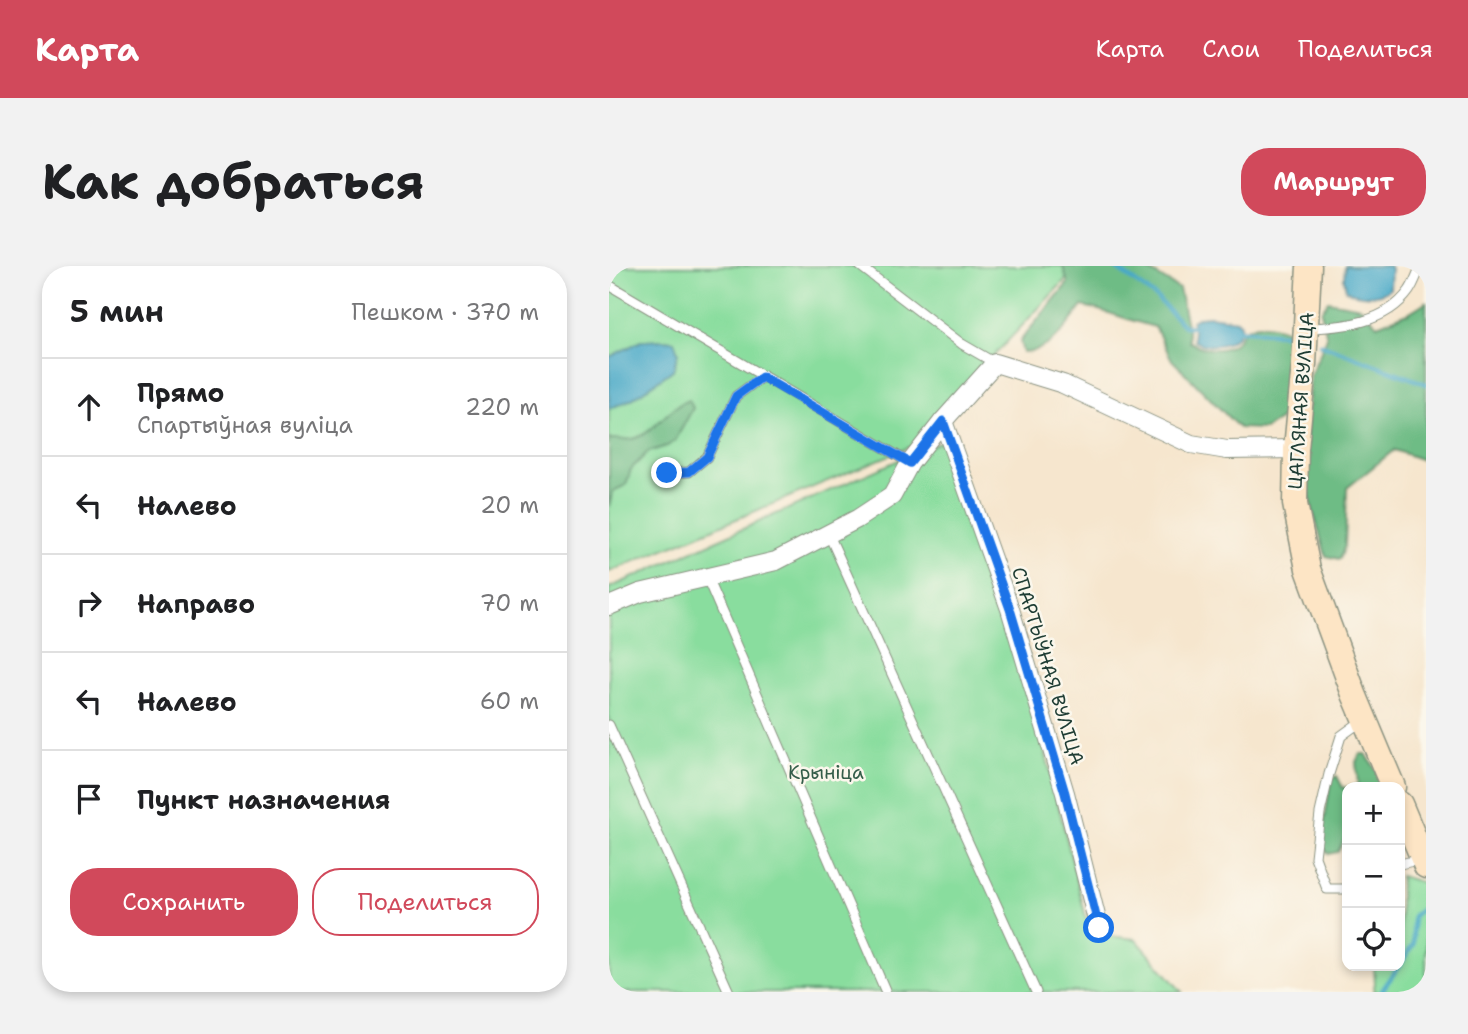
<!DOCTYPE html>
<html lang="ru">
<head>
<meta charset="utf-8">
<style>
  :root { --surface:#fff; --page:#f2f2f2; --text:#202124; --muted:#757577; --line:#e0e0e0; --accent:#d1495b }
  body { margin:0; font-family:"Shantell Sans",sans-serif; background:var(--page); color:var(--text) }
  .controls { position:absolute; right:21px; bottom:21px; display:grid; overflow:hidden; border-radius:14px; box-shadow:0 4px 10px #0003 }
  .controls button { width:63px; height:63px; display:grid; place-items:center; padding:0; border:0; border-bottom:2px solid var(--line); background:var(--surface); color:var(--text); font:35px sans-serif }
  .stop { position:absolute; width:21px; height:21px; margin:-16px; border:5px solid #1a73e8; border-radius:50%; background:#fff }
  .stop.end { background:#1a73e8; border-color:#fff; box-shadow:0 2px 7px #0008 }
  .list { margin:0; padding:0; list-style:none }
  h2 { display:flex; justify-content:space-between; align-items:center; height:91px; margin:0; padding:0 28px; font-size:30px }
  h2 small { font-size:23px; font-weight:400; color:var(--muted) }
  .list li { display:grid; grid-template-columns:46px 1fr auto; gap:21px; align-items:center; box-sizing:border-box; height:98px; padding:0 28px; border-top:2px solid var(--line) }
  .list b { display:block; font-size:26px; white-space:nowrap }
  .list p { margin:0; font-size:23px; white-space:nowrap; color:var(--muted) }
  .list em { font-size:23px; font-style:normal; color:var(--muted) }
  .actions { display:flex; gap:14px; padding:21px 28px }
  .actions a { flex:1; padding:16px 0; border:2px solid var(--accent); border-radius:28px; text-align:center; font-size:24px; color:var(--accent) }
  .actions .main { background:var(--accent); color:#fff }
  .icon { flex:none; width:38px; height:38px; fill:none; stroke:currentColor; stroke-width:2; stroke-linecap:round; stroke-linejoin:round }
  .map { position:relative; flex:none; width:817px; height:726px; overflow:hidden; border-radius:28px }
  header { display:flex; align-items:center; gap:42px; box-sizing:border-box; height:98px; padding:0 35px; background:var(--accent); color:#fff }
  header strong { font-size:33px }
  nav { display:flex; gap:38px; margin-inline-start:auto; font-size:24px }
  .intro { display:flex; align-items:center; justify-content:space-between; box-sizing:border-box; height:168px; padding:0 42px }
  h1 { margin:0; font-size:49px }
  .button { padding:18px 32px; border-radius:28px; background:var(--accent); color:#fff; font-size:24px; font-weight:700 }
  main { display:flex; gap:42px; padding:0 42px }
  aside { flex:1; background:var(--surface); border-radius:28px; box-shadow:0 4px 10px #0003 }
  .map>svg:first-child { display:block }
</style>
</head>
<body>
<header>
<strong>Карта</strong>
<nav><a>Карта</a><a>Слои</a><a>Поделиться</a></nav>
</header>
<div class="intro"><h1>Как добраться</h1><a class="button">Маршрут</a></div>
<main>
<aside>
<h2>5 мин<small>Пешком · 370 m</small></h2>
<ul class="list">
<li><svg class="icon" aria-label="ahead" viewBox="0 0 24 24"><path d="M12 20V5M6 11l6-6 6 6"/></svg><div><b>Прямо</b><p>Спартыўная вуліца</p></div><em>220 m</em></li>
<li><svg class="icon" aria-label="left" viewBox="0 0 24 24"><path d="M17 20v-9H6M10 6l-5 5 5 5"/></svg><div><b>Налево</b></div><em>20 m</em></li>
<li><svg class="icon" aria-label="right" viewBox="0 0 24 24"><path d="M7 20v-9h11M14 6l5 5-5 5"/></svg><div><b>Направо</b></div><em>70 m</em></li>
<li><svg class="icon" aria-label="left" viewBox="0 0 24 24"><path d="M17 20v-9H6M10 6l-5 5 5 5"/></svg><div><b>Налево</b></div><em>60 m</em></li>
<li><svg class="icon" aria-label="arrive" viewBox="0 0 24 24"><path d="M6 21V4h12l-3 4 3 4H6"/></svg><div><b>Пункт назначения</b></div></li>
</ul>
<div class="actions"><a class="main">Сохранить</a><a>Поделиться</a></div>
</aside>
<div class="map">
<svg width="817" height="726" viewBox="0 0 817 726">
  <rect width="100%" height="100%" fill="#fbf7ec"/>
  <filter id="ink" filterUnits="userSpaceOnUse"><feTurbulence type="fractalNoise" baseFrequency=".0143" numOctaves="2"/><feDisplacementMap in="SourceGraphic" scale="14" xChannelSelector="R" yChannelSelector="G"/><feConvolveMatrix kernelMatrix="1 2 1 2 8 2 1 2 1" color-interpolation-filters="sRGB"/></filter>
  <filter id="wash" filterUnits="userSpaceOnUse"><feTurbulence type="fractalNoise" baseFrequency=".00686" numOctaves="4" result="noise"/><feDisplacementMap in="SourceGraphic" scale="28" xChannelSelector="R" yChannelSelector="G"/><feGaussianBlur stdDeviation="1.57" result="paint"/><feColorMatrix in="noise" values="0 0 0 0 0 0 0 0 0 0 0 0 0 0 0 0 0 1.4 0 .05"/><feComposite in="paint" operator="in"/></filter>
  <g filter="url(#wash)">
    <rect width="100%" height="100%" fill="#f6e6ce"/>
    <!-- green -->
    <g fill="#89dd9e" stroke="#548d69" stroke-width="2">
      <path d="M0,0h456l4,10 -134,142 -16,25 -310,129z"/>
      <path d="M337,173l86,259 58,236 46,5 46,53h-573v-404z"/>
      <path d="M791,610l21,6 5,12v98h-53l2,-9 -1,-17h26z"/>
    </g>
    <!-- forest -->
    <g fill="#6ebc85" stroke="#467c5c" stroke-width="2">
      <path d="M454,0h79l37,23 8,36 2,17c14,7 34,12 47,0 3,-3 4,-7 7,-10 12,-12 32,-7 47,0l7,23 -8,59 -24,15 -26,-1 -67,-68 -17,-33c-25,-6 -47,-16 -73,-21 -14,20 -33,46 -59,47l-3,-12 48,-58z"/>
      <path d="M719,35l33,6 16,18 31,-12 18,-11v159l-32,-11 -47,38 -2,57 -5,14 -14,-3 -15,-52 -7,-38 6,-90 17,-38 -6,-27z"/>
      <path d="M80,134l4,8 -18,33 -8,5 -19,6 -17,17 -5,16 -13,6 -4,15v-67c7,0 17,1 23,0 25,-6 34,-32 57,-39z"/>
      <path d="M751,488h6l21,33h-40v47l-9,18 -9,2 -8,-9 10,-66 6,-3 6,12 15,-3 -2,-23z"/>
    </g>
    <!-- water -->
    <g fill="#48a9c7" stroke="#34737e" stroke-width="2">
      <path d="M736,0h44l2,2 -1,21c-11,9 -32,8 -44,1l-2,-11z"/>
      <path d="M601,50l27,4 4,4c-1,22 -31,26 -47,17l-2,-20 7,-4z"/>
      <path d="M54,74l11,1 4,12 -5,17 -41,29 -23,10v-52l32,-16z"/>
    </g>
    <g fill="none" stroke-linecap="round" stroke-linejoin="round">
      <!-- stream -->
      <g stroke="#48a9c7" stroke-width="4.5">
        <path d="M504,0l43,31 28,29 11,1"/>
        <path d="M626,64l58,5"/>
        <path d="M711,78l106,40"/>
        <path d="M791,699l13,-20v-29l13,-10"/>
        <path d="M772,726l18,-26"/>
      </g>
    </g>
  </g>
  <g filter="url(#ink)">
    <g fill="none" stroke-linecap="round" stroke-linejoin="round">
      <defs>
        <g id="lane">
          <path d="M251,0l102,78 33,19"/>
          <path d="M0,19l301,178"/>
          <path d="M699,62c36,-1 78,-5 101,-37 5,-7 8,-17 12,-25"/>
          <path d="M58,207l22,-1 18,-15 29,-61 26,-19"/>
          <path d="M220,269l207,457"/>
          <path d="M98,312l178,412"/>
          <path d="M0,459l120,267"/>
          <path d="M791,598l22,-5"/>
          <path d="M738,623h-20l-12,-32 5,-44 9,-39 12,-38 22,-16"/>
        </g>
        <g id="street">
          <path d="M334,155l67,188 55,184 34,135"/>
          <path d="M0,340l31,-13 136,-32 81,-42 35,-23 18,-33 33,-42 52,-58 68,21 128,60 36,6 69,-1"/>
        </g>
        <g id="secondary">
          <path d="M700,0l-5,98 -8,85 -1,55 13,65 46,125 39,93"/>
          <path d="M791,538l26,62"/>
        </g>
      </defs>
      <!-- lane casing -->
      <use href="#lane" stroke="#8a9281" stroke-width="11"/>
      <!-- street casing -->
      <use href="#street" stroke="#8a9281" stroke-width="20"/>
      <!-- secondary casing -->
      <use href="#secondary" stroke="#8a9281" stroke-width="27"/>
      <!-- lane -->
      <use href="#lane" stroke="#fff" stroke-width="9"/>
      <!-- street -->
      <use href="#street" stroke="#fff" stroke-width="18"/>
      <!-- secondary -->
      <use href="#secondary" stroke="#fde5c5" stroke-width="24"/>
    </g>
  </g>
  <g fill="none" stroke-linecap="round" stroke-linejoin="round" filter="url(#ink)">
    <!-- route -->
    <path stroke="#1a73e8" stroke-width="9" d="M58,207l22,-1 18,-15 29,-61 26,-19 148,86 33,-42 67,188 55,184 34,135"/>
  </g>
  <g text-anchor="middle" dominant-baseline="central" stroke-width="5" stroke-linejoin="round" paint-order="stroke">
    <!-- street labels -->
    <g font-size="19" fill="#1f3d34" stroke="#fbf7ec">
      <text transform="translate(692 135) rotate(-86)">ЦАГЛЯНАЯ ВУЛІЦА</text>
      <text transform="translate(439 400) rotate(73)">СПАРТЫЎНАЯ ВУЛІЦА</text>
    </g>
    <!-- park labels -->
    <g font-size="19" fill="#345d49" stroke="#fbf7ec">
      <text x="217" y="506">Крыніца</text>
    </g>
  </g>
</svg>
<div class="controls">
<button>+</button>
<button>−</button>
<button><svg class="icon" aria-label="locate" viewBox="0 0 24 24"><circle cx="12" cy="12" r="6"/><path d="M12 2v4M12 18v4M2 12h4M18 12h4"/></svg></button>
</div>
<div class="stop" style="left:490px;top:662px"></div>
<div class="stop end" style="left:58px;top:207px"></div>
</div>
</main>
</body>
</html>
